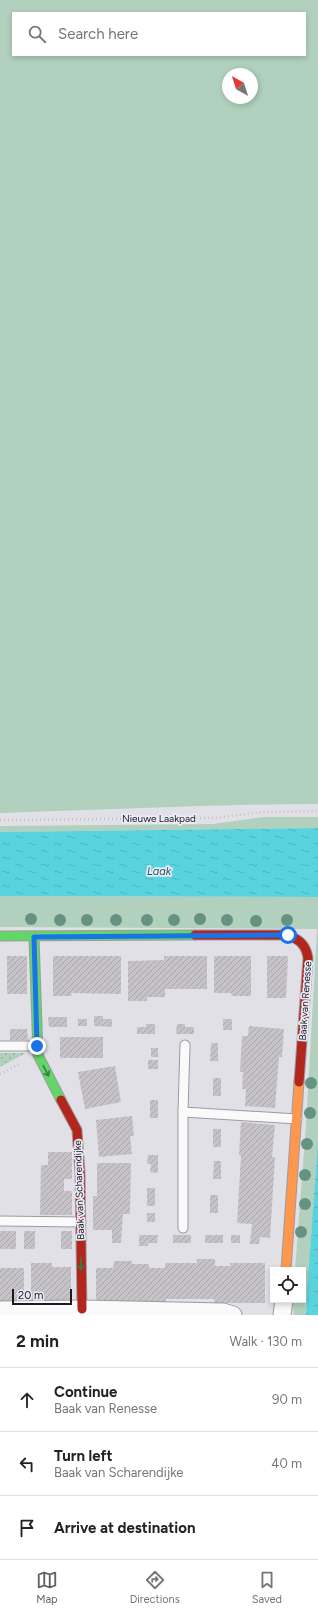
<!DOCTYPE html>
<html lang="en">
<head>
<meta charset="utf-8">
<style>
  :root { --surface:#fff; --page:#f2f2f2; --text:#222; --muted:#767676; --line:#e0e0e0; --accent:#605f65 }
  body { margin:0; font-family:Figtree,sans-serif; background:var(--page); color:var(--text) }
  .controls { position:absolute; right:12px; bottom:12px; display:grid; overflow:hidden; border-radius:0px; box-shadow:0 2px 6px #0003 }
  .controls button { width:36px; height:36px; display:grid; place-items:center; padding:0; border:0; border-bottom:1px solid var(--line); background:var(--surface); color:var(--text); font:20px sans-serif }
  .compass { position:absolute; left:222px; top:68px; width:36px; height:36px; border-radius:50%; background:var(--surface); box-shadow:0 2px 6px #0003; rotate:321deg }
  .scale { position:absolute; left:12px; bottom:10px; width:60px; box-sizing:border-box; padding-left:4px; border:2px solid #1a1a1f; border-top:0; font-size:11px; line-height:14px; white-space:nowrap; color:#1a1a1f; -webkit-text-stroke:3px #ebeaf7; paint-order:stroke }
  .stop { position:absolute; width:12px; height:12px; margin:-9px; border:3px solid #1a73e8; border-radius:50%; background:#fff }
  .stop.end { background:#1a73e8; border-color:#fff; box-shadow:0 1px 4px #0008 }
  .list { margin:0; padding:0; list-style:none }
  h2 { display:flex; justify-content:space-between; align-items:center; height:52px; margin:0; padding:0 16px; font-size:17px }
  h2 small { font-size:13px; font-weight:400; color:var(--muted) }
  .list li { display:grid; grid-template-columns:26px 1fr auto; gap:12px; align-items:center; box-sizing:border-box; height:64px; padding:0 16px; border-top:1px solid var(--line) }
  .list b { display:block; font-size:15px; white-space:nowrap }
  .list p { margin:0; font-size:13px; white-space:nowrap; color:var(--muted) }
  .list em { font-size:13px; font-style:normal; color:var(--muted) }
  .icon { flex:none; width:22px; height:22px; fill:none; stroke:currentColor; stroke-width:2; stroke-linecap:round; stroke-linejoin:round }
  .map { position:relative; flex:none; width:318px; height:1315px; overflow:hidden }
  .search { position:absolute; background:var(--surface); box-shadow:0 2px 6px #0003; left:12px; right:12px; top:12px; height:44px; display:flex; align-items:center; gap:10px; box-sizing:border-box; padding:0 14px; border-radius:0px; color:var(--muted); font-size:15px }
  .sheet { height:244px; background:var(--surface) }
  nav { display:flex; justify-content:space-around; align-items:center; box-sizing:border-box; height:56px; border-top:1px solid var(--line); background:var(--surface); font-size:11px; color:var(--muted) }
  nav a { display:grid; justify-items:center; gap:2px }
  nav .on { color:var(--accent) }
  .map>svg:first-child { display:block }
</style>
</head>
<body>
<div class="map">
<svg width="318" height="1315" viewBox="0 0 318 1315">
  <defs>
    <pattern id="park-dots" width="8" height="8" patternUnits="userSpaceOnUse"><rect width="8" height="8" fill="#b1d0be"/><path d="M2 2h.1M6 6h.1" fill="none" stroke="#98b2a3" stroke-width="1.8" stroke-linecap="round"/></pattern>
    <pattern id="water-ripples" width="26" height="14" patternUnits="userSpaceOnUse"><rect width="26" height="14" fill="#59d4df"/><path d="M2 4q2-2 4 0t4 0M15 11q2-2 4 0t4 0" fill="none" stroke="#4db5bf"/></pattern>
    <pattern id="building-hatch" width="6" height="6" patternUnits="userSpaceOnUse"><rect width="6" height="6" fill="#c6c3c8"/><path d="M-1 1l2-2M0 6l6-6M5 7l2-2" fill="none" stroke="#aaa7ab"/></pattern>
  </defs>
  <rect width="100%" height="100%" fill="#e1e0e7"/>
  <!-- grass -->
  <g fill="#b1d0be" fill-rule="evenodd">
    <path d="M0,0h318v804c-106,0 -212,6 -318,9zM13,13h292v42h-292zM228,74h24v24h-24z"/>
    <path d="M263,817h55v11l-318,4v-6l213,-2z"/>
    <path d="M0,896l318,1v245l-12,173h-12l-1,-6v-9h10v-30h-8l11,-145 11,-196 -317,-2z"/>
  </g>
  <!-- park -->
  <path fill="url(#park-dots)" d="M0,1053h26l-26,14z"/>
  <!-- water -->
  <g fill="url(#water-ripples)">
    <path d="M318,828v69l-318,-1v-64z"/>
    <path d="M318,1142v173h-12l1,-22z"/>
  </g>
  <!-- building -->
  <g fill="url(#building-hatch)">
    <rect x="7" y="956" width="20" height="38"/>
    <path d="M53,956h68v38l-50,-1 1,3h-19z"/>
    <path d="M164,956h43v33h-42v8h-18v4h-19v-40l36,-1z"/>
    <path d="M214,956h37v40h-19l-1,-3h-17z"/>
    <path d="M267,956h21l-2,42h-19z"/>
    <path d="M94,1016h9v3h9v8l-18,-1z"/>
    <path d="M48,1017h19v10h-18z"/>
    <rect x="78" y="1019" width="9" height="7"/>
    <rect x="223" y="1019" width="9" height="11"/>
    <path d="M146,1024h9v10h-18v-7h9z"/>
    <path d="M177,1024h8v3h9v7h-18z"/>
    <path d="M249,1026l35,3 -2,28h-3l-4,51 -30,-2 1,-17h-4l1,-17h-3l2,-36h6z"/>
    <path d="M10,1029h17l1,11h-18z"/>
    <rect x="60" y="1037" width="43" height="21"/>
    <path d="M211,1043h7v18h-8z"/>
    <rect x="151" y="1048" width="7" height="9"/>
    <rect x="148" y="1060" width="10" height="9"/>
    <path d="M115,1066l6,36 -36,7 -7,-37z"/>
    <rect x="213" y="1078" width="8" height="18"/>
    <rect x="150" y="1100" width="8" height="18"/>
    <path d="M132,1116l2,20h-4l2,18 -33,3 -3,-37z"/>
    <path d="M241,1122l34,3 -3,32h3l-5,81 -10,-1 -1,7h-9l2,-20 -15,-1 4,-67 -2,-1z"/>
    <rect x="213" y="1129" width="8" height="18"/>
    <path d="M48,1152h24v27h-8v12h8v24h-32l1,-50h7z"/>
    <path d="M148,1155h10v18l-8,-1 1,-8h-4z"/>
    <path d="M214,1161h7v18h-8z"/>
    <path d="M97,1163h34l-1,51h-7l-2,29h-9v-13h-19v-34h4z"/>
    <rect x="147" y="1188" width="8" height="18"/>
    <rect x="210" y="1195" width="8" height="18"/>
    <rect x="147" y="1213" width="8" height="9"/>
    <rect x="0" y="1231" width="16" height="18"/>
    <rect x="24" y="1231" width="11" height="18"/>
    <rect x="61" y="1231" width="11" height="18"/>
    <path d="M139,1235h19l-1,8h-9v3h-9z"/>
    <rect x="173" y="1235" width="18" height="8"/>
    <rect x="205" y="1235" width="18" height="8"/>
    <rect x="231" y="1235" width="9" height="8"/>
    <path d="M197,1259h18v7h15v-3h35v40h-51v-4h-48v4l-70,-2v-33h17l1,-7h18v3h17v4h16v-5h32z"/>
    <path d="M31,1263h21v4h19v31l-4,3h-36z"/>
    <rect x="0" y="1268" width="24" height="35"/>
  </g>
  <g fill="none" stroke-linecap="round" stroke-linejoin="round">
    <defs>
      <g id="lane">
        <path d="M0,1046h37"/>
        <path d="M183,1112l114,7"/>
        <path d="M0,1221l81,1"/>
        <path d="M183,1228v-116l2,-67"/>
      </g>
      <g id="street">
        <path d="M0,1310l82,-1 141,3 10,3"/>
        <path d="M282,1315l2,-15"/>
      </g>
      <g id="fast">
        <path d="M0,936l195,-1"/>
        <path d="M34,937l4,118 23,45"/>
      </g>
      <path id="slow" d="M286,1270l13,-188"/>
      <g id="jam">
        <path d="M195,935h93c12,5 18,10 20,23l-9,124"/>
        <path d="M61,1100l16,30 3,43 2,136"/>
      </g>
    </defs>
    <!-- lane casing -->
    <use href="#lane" stroke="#9b9ba0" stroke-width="11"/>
    <!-- street casing -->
    <use href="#street" stroke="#9b9ba0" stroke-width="19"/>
    <!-- fast casing -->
    <use href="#fast" stroke="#9b9ba0" stroke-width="11"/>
    <!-- slow casing -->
    <use href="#slow" stroke="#9b9ba0" stroke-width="11"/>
    <!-- jam casing -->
    <use href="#jam" stroke="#9b9ba0" stroke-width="11"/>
    <!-- path -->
    <g stroke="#c2c2c5" stroke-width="2.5" stroke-dasharray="1 3" stroke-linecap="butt">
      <path d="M0,820l213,-2 50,-6 55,-1"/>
      <path d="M0,1074l19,-10"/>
    </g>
    <!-- lane -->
    <use href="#lane" stroke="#fafafb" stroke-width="9"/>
    <!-- street -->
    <use href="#street" stroke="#fafafb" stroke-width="17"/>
    <!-- fast -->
    <use href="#fast" stroke="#63d668" stroke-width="9"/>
    <!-- slow -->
    <use href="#slow" stroke="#ff974d" stroke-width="9"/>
    <!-- jam -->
    <use href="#jam" stroke="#b3261e" stroke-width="9"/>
  </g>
  <!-- trees -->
  <g fill="#669281">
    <circle cx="31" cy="919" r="6"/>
    <circle cx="200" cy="919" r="6"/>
    <circle cx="60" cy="920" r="6"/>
    <circle cx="87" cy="920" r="6"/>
    <circle cx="116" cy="920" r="6"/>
    <circle cx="147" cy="920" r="6"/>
    <circle cx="174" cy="920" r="6"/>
    <circle cx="227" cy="920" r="6"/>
    <circle cx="287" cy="920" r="6"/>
    <circle cx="256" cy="921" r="6"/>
    <circle cx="311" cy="1083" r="6"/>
    <circle cx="310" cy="1113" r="6"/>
    <circle cx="307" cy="1144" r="6"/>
    <circle cx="305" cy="1175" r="6"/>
    <circle cx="305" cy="1204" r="6"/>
    <circle cx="301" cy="1232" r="6"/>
  </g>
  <!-- one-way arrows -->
  <defs><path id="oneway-shaft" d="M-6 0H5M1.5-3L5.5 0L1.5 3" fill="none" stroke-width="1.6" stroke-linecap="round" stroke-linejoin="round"/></defs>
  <g stroke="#3e7844">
    <use href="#oneway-shaft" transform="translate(46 1071) rotate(62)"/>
    <use href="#oneway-shaft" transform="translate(81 1264) rotate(89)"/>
  </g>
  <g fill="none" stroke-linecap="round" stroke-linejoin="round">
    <!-- route -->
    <path stroke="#1a73e8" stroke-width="5" d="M37,1046l-3,-109 254,-2"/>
  </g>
  <g text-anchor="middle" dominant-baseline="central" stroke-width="3.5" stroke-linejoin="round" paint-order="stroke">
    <!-- street labels -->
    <g font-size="10" fill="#1a1a1f" stroke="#ebeaf7">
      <text x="159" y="818">Nieuwe Laakpad</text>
      <text transform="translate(305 1001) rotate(-86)">Baak van Renesse</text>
      <text transform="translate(79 1190) rotate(-92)">Baak van Scharendijke</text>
    </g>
    <!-- water labels -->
    <g font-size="11" font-style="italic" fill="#18595f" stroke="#ebeaf7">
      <text x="159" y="871">Laak</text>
    </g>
  </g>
</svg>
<div class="controls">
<button><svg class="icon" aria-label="locate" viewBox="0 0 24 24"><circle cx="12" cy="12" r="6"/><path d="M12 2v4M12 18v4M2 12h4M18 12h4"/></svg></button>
</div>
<svg class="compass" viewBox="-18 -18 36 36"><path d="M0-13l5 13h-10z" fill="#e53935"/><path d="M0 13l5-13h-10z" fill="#767676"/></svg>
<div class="scale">20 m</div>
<div class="stop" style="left:288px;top:935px"></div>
<div class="stop end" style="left:37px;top:1046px"></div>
<div class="search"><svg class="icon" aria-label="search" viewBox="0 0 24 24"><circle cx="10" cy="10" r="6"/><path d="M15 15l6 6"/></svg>Search here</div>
</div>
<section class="sheet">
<h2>2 min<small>Walk · 130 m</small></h2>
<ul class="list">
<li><svg class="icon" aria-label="ahead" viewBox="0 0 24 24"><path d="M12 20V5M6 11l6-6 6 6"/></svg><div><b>Continue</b><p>Baak van Renesse</p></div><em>90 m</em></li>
<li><svg class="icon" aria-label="left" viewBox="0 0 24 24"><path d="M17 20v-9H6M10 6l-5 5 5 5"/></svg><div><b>Turn left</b><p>Baak van Scharendijke</p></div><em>40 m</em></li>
<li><svg class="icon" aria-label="arrive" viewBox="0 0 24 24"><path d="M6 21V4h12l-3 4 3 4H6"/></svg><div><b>Arrive at destination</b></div></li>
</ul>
</section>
<nav>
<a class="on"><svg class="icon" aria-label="map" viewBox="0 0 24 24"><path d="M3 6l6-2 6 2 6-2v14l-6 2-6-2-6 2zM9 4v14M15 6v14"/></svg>Map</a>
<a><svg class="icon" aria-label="directions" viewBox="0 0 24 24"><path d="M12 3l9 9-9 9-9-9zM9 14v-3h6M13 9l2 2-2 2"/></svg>Directions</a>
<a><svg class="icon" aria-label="saved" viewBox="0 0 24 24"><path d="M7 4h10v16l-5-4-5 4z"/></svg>Saved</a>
</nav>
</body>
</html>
